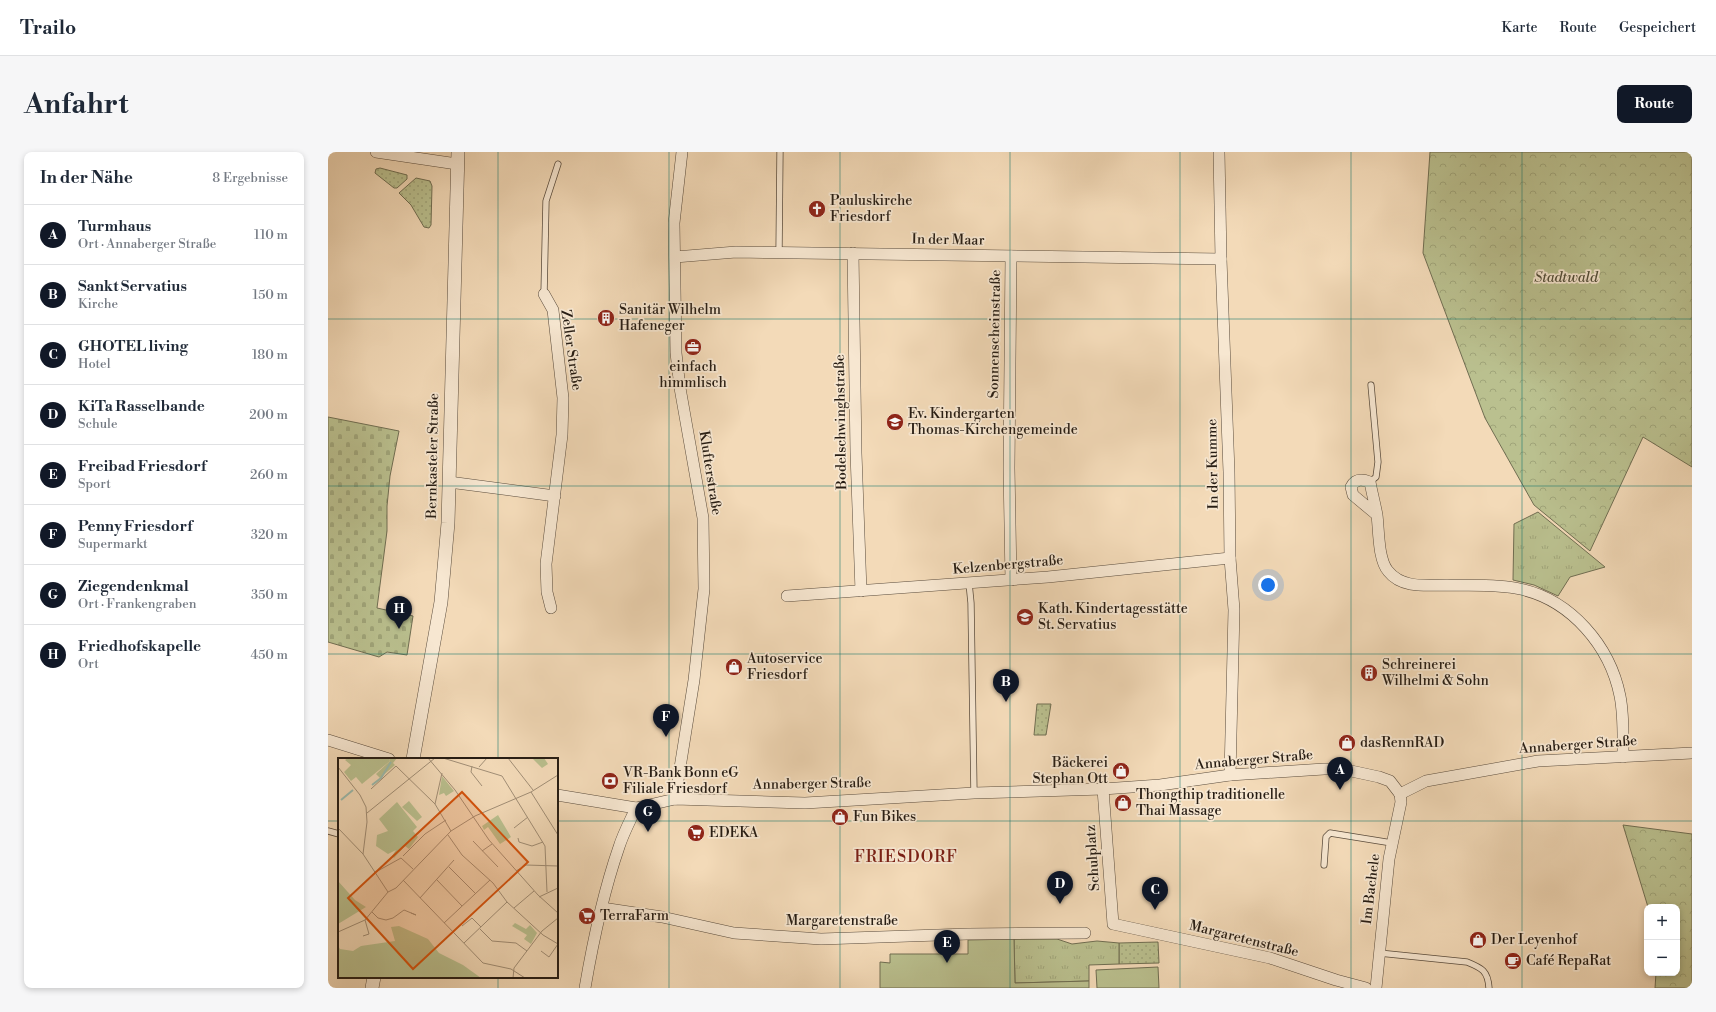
<!DOCTYPE html>
<html lang="de">
<head>
<meta charset="utf-8">
<style>
  :root { --surface:#fff; --page:#f6f6f7; --text:#1f2937; --muted:#747a83; --line:#e0e1e3; --accent:#111827 }
  body { margin:0; font-family:"Libre Bodoni",serif; background:var(--page); color:var(--text) }
  .controls { position:absolute; right:12px; bottom:12px; display:grid; overflow:hidden; border-radius:8px; box-shadow:0 2px 6px #0003 }
  .controls button { width:36px; height:36px; display:grid; place-items:center; padding:0; border:0; border-bottom:1px solid var(--line); background:var(--surface); color:var(--text); font:20px sans-serif }
  .you { position:absolute; left:940px; top:433px; width:14px; height:14px; margin:-10px; border:3px solid #fff; border-radius:50%; background:#1a73e8; box-shadow:0 0 0 6px #1a73e833 }
  .badge { display:grid; place-items:center; width:26px; height:26px; border-radius:50%; background:var(--accent); color:#fff; font-size:13px; font-weight:700 }
  .pin { position:absolute; translate:-50% -33px; filter:drop-shadow(0 1px 2px #0008) }
  .pin::after { content:''; position:absolute; top:21px; width:14px; height:12px; background:inherit; clip-path:polygon(0 0,100% 0,50% 100%) }
  .list { margin:0; padding:0; list-style:none }
  h2 { display:flex; justify-content:space-between; align-items:center; height:52px; margin:0; padding:0 16px; font-size:17px }
  h2 small { font-size:13px; font-weight:400; color:var(--muted) }
  .list li { display:grid; grid-template-columns:26px 1fr auto; gap:12px; align-items:center; box-sizing:border-box; height:60px; padding:0 16px; border-top:1px solid var(--line) }
  .list b { display:block; font-size:15px; white-space:nowrap }
  .list p { margin:0; font-size:13px; white-space:nowrap; color:var(--muted) }
  .list em { font-size:13px; font-style:normal; color:var(--muted) }
  .map { position:relative; flex:none; width:1364px; height:836px; overflow:hidden; border-radius:8px }
  header { display:flex; align-items:center; gap:24px; box-sizing:border-box; height:56px; padding:0 20px; background:var(--surface); border-bottom:1px solid var(--line) }
  header strong { font-size:19px }
  nav { display:flex; gap:22px; margin-inline-start:auto; font-size:14px }
  .intro { display:flex; align-items:center; justify-content:space-between; box-sizing:border-box; height:96px; padding:0 24px }
  h1 { margin:0; font-size:28px }
  .button { padding:10px 18px; border-radius:8px; background:var(--accent); color:#fff; font-size:14px; font-weight:700 }
  main { display:flex; gap:24px; padding:0 24px }
  aside { flex:1; background:var(--surface); border-radius:8px; box-shadow:0 2px 6px #0003 }
  .map>svg:first-child { display:block }
</style>
</head>
<body>
<header>
<strong>Trailo</strong>
<nav><a>Karte</a><a>Route</a><a>Gespeichert</a></nav>
</header>
<div class="intro"><h1>Anfahrt</h1><a class="button">Route</a></div>
<main>
<aside>
<h2>In der Nähe<small>8 Ergebnisse</small></h2>
<ul class="list">
<li><span class="badge">A</span><div><b>Turmhaus</b><p>Ort · Annaberger Straße</p></div><em>110 m</em></li>
<li><span class="badge">B</span><div><b>Sankt Servatius</b><p>Kirche</p></div><em>150 m</em></li>
<li><span class="badge">C</span><div><b>GHOTEL living</b><p>Hotel</p></div><em>180 m</em></li>
<li><span class="badge">D</span><div><b>KiTa Rasselbande</b><p>Schule</p></div><em>200 m</em></li>
<li><span class="badge">E</span><div><b>Freibad Friesdorf</b><p>Sport</p></div><em>260 m</em></li>
<li><span class="badge">F</span><div><b>Penny Friesdorf</b><p>Supermarkt</p></div><em>320 m</em></li>
<li><span class="badge">G</span><div><b>Ziegendenkmal</b><p>Ort · Frankengraben</p></div><em>350 m</em></li>
<li><span class="badge">H</span><div><b>Friedhofskapelle</b><p>Ort</p></div><em>450 m</em></li>
</ul>
</aside>
<div class="map">
<svg width="1364" height="836" viewBox="0 0 1364 836">
  <defs>
    <pattern id="grass-dots" width="8" height="8" patternUnits="userSpaceOnUse"><rect width="8" height="8" fill="#bac08f"/><path d="M2 2h.1M6 6h.1" fill="none" stroke="#a0a57a" stroke-width="1.8" stroke-linecap="round"/></pattern>
    <pattern id="forest-crowns" width="20" height="18" patternUnits="userSpaceOnUse"><rect width="20" height="18" fill="#bac08f"/><path d="M2 6a3 3 0 1 1 6 0M12 15a3 3 0 1 1 6 0" fill="none" stroke="#a0a57a"/></pattern>
    <pattern id="cemetery-stones" width="16" height="16" patternUnits="userSpaceOnUse"><rect width="16" height="16" fill="#bac08f"/><path d="M2 7V4a2 2 0 0 1 4 0v3zM10 15v-3a2 2 0 0 1 4 0v3z" fill="#a0a57a"/></pattern>
    <pattern id="park-tufts" width="24" height="20" patternUnits="userSpaceOnUse"><rect width="24" height="20" fill="#bac08f"/><path d="M3 7l-1-3M5 7V3M7 7l1-3M15 17l-1-3M17 17v-4M19 17l1-3" fill="none" stroke="#a0a57a"/></pattern>
  </defs>
  <rect width="100%" height="100%" fill="#f3dab8"/>
  <filter id="stains"><feTurbulence type="fractalNoise" baseFrequency=".005" numOctaves="4"/><feColorMatrix values="0 0 0 0 .2 0 0 0 0 .09 0 0 0 0 .02 0 0 0 .5 -.17"/></filter>
  <radialGradient id="worn" r=".72"><stop offset=".6" stop-color="#630" stop-opacity="0"/><stop offset="1" stop-color="#630" stop-opacity=".3"/></radialGradient>
  <!-- grass -->
  <g fill="url(#grass-dots)" stroke="#706e52">
    <path d="M52,16l27,7v4l-10,9h-3l-19,-15 1,-4z"/>
    <path d="M88,26l14,3 2,5 -1,39 -2,3 -5,-1 -13,-22 -12,-12z"/>
    <path d="M709,552h14l-5,31h-12z"/>
    <path d="M830,790l1,21 -40,1v-21z"/>
  </g>
  <!-- forest -->
  <g fill="url(#forest-crowns)" stroke="#706e52">
    <path d="M1102,0h262v315l-49,-30 -53,114 -56,-46 -49,-87 -62,-165z"/>
    <path d="M1295,673l69,9v154h-37l1,-15h21v-66h-29z"/>
  </g>
  <!-- cemetery -->
  <path fill="url(#cemetery-stones)" stroke="#706e52" d="M0,265l71,14 -9,45 -3,30v25l-10,77 36,8 -6,39 -20,-3 -8,5 -51,-15z"/>
  <!-- park -->
  <g fill="url(#park-tufts)" stroke="#706e52">
    <path d="M1210,360l67,55 -35,10 -12,19 -24,-11 -21,-5 1,-56z"/>
    <path d="M686,787h43l15,5 25,-3 22,2v21l-30,1v16l-74,2z"/>
  </g>
  <!-- garden -->
  <g fill="#bac08f" stroke="#706e52">
    <path d="M686,787l1,44 74,-2v7h-209v-26l10,1v-9h78v-14z"/>
    <path d="M830,815l1,21h-62l-1,-18z"/>
  </g>
  <g fill="none" stroke-linecap="round" stroke-linejoin="round">
    <defs>
      <g id="service">
        <path d="M451,100l1,-100"/>
        <path d="M216,142l2,-93 12,-37"/>
        <path d="M1042,330l6,-5 2,-15 -7,-77"/>
        <path d="M641,431l2,20 3,190"/>
        <path d="M0,679l11,3"/>
        <path d="M996,713l2,-28 4,-4 62,10"/>
        <path d="M1051,801l88,9c15,6 21,9 22,26"/>
      </g>
      <g id="minor">
        <path d="M48,0l81,12"/>
        <path d="M891,0l2,107 8,213 1,86 4,52 -4,165"/>
        <path d="M525,101l3,200 5,138"/>
        <path d="M683,104l-2,212 2,112"/>
        <path d="M347,105l61,-5 485,7"/>
        <path d="M216,142l9,16 10,88 -1,37 -16,129 1,28 4,16"/>
        <path d="M121,330l106,14"/>
        <path d="M1049,363l-24,-20 -2,-8c4,-8 11,-8 19,-5 2,11 5,22 7,33 2,16 1,44 11,56 14,18 39,14 59,14 24,1 50,-1 73,4 51,11 90,57 100,107 4,20 3,41 3,61"/>
        <path d="M459,444l261,-19 182,-19"/>
        <path d="M0,588l61,19"/>
        <path d="M775,637l10,135 157,34 66,22 30,8"/>
        <path d="M1072,642l26,-13 112,-20 154,-8"/>
        <path d="M229,643l79,13 39,-9 130,4 169,-10 129,-4 57,-4 70,-10 94,-6h18l37,8 11,4 10,13"/>
        <path d="M347,647l19,-119 10,-91 -1,-71 -23,-130 -4,-35 -2,-130 8,-71"/>
        <path d="M274,756l60,9 72,16 87,6 147,-5 117,-1"/>
        <path d="M257,836c8,-47 18,-95 34,-141 4,-13 11,-26 17,-39"/>
        <path d="M1048,836l13,-129 12,-57 -1,-8"/>
      </g>
      <g id="tertiary">
        <path d="M85,607l28,-157 7,-79 10,-371"/>
        <path d="M44,836l2,-11"/>
      </g>
    </defs>
    <!-- service casing -->
    <use href="#service" stroke="#5a4c3d" stroke-width="7"/>
    <!-- minor casing -->
    <use href="#minor" stroke="#5a4c3d" stroke-width="12"/>
    <!-- tertiary casing -->
    <use href="#tertiary" stroke="#5a4c3d" stroke-width="14"/>
    <!-- service -->
    <use href="#service" stroke="#f7e7d1" stroke-width="5.5"/>
    <!-- minor -->
    <use href="#minor" stroke="#f7e7d1" stroke-width="11"/>
    <!-- tertiary -->
    <use href="#tertiary" stroke="#f7e7d1" stroke-width="13"/>
  </g>
  <!-- grid -->
  <path fill="none" stroke="#0f766e" stroke-width="1" stroke-opacity="0.55" d="M170,0v607M341,0v836M512,0v836M682,0v836M852,0v836M1023,0v836M1194,0v836M0,167h1364M0,334h1364M0,502h1364M0,669h11M229,669h1135M170,825v11"/>
  <!-- icons -->
  <defs>
    <symbol id="church-disc" viewBox="-11 -11 22 22"><circle r="9.5" fill="#8f2418" stroke="#f7e7d1"/><path d="M-1.2-6h2.4v3.5h3.3v2.4h-3.3V6h-2.4V-.1h-3.3v-2.4h3.3Z" fill="#fff"/></symbol>
    <symbol id="building-disc" viewBox="-11 -11 22 22"><circle r="9.5" fill="#8f2418" stroke="#f7e7d1"/><path d="M-4-6H4V6H1V3H-1V6H-4ZM-2.5-4.3h1.7v1.8h-1.7ZM.8-4.3h1.7v1.8H.8ZM-2.5-1h1.7V.8h-1.7ZM.8-1h1.7V.8H.8Z" fill="#fff"/></symbol>
    <symbol id="office-disc" viewBox="-11 -11 22 22"><circle r="9.5" fill="#8f2418" stroke="#f7e7d1"/><path d="M-6-3h4V-5.5h4V-3h4V5H-6ZM-1-4.5V-3h2v-1.5ZM-6 0V1H6V0Z" fill="#fff"/></symbol>
    <symbol id="school-disc" viewBox="-11 -11 22 22"><circle r="9.5" fill="#8f2418" stroke="#f7e7d1"/><path d="M0-5L7-2L0 1L-7-2ZM-4 1L0 2.5L4 1V4Q0 6-4 4Z" fill="#fff"/></symbol>
    <symbol id="shop-disc" viewBox="-11 -11 22 22"><circle r="9.5" fill="#8f2418" stroke="#f7e7d1"/><path d="M-5-2.5h2.3a2.7 3.5 0 0 1 5.4 0H5L5.5 6h-11ZM-1.5-2.5h3a1.5 2.3 0 0 0-3 0Z" fill="#fff"/></symbol>
    <symbol id="bank-disc" viewBox="-11 -11 22 22"><circle r="9.5" fill="#8f2418" stroke="#f7e7d1"/><path d="M-6-4H6V4H-6ZM0-2.3a2.3 2.3 0 1 0 0 4.6a2.3 2.3 0 1 0 0-4.6Z" fill="#fff"/></symbol>
    <symbol id="supermarket-disc" viewBox="-11 -11 22 22"><circle r="9.5" fill="#8f2418" stroke="#f7e7d1"/><path d="M-6-5.5h2.5l.6 2H6L4.5 2H-2.5L-4.4-4H-6ZM-1.5 3.2a1.3 1.3 0 1 0 .1 0ZM3 3.2a1.3 1.3 0 1 0 .1 0Z" fill="#fff"/></symbol>
    <symbol id="cafe-disc" viewBox="-11 -11 22 22"><circle r="9.5" fill="#8f2418" stroke="#f7e7d1"/><path d="M-5.5-4.5H6V0H3Q3 3.5 0 3.5H-2.5Q-5.5 3.5-5.5 0ZM3-3.2v2h1.7v-2ZM-6 4.5H4V6H-6Z" fill="#fff"/></symbol>
  </defs>
  <g fill-rule="evenodd">
    <use href="#church-disc" x="479" y="47" width="20" height="20"/>
    <use href="#building-disc" x="268" y="156" width="20" height="20"/>
    <use href="#office-disc" x="355" y="185" width="20" height="20"/>
    <use href="#school-disc" x="557" y="260" width="20" height="20"/>
    <use href="#school-disc" x="687" y="455" width="20" height="20"/>
    <use href="#shop-disc" x="396" y="505" width="20" height="20"/>
    <use href="#building-disc" x="1031" y="511" width="20" height="20"/>
    <use href="#shop-disc" x="1009" y="581" width="20" height="20"/>
    <use href="#shop-disc" x="783" y="609" width="20" height="20"/>
    <use href="#bank-disc" x="272" y="619" width="20" height="20"/>
    <use href="#shop-disc" x="785" y="641" width="20" height="20"/>
    <use href="#shop-disc" x="502" y="655" width="20" height="20"/>
    <use href="#supermarket-disc" x="358" y="671" width="20" height="20"/>
    <use href="#supermarket-disc" x="249" y="754" width="20" height="20"/>
    <use href="#shop-disc" x="1140" y="778" width="20" height="20"/>
    <use href="#cafe-disc" x="1175" y="799" width="20" height="20"/>
  </g>
  <g text-anchor="middle" dominant-baseline="central" stroke-width="3.5" stroke-linejoin="round" paint-order="stroke">
    <!-- poi labels -->
    <g font-size="14" fill="#271d14" stroke="#f7e7d1" text-anchor="start">
      <text x="502" y="49">Pauluskirche<tspan x="502" dy="16">Friesdorf</tspan></text>
      <text x="291" y="158">Sanitär Wilhelm<tspan x="291" dy="16">Hafeneger</tspan></text>
      <text x="365" y="215" text-anchor="middle">einfach<tspan x="365" dy="16">himmlisch</tspan></text>
      <text x="580" y="262">Ev. Kindergarten<tspan x="580" dy="16">Thomas-Kirchengemeinde</tspan></text>
      <text x="710" y="457">Kath. Kindertagesstätte<tspan x="710" dy="16">St. Servatius</tspan></text>
      <text x="419" y="507">Autoservice<tspan x="419" dy="16">Friesdorf</tspan></text>
      <text x="1054" y="513">Schreinerei<tspan x="1054" dy="16">Wilhelmi &amp; Sohn</tspan></text>
      <text x="1032" y="591">dasRennRAD</text>
      <text x="780" y="611" text-anchor="end">Bäckerei<tspan x="780" dy="16">Stephan Ott</tspan></text>
      <text x="295" y="621">VR-Bank Bonn eG<tspan x="295" dy="16">Filiale Friesdorf</tspan></text>
      <text x="808" y="643">Thongthip traditionelle<tspan x="808" dy="16">Thai Massage</tspan></text>
      <text x="525" y="665">Fun Bikes</text>
      <text x="381" y="681">EDEKA</text>
      <text x="272" y="764">TerraFarm</text>
      <text x="1163" y="788">Der Leyenhof</text>
      <text x="1198" y="809">Café RepaRat</text>
    </g>
    <!-- street labels -->
    <g font-size="14" fill="#271d14" stroke="#f7e7d1">
      <text transform="translate(620 88) rotate(1)">In der Maar</text>
      <text transform="translate(667 182) rotate(-89)">Sonnenscheinstraße</text>
      <text transform="translate(243 198) rotate(82)">Zeller Straße</text>
      <text transform="translate(513 270) rotate(-91)">Bodelschwinghstraße</text>
      <text transform="translate(105 304) rotate(-89)">Bernkasteler Straße</text>
      <text transform="translate(885 312) rotate(-91)">In der Kumme</text>
      <text transform="translate(382 321) rotate(81)">Klufterstraße</text>
      <text transform="translate(680 413) rotate(-5)">Kelzenbergstraße</text>
      <text transform="translate(1250 593) rotate(-4)">Annaberger Straße</text>
      <text transform="translate(926 608) rotate(-5)">Annaberger Straße</text>
      <text transform="translate(484 632) rotate(-1)">Annaberger Straße</text>
      <text transform="translate(765 706) rotate(-94)">Schulplatz</text>
      <text transform="translate(1043 737) rotate(-83)">Im Bachele</text>
      <text x="514" y="769">Margaretenstraße</text>
      <text transform="translate(916 787) rotate(14)">Margaretenstraße</text>
    </g>
    <!-- park labels -->
    <g font-size="14" font-style="italic" fill="#534e39" stroke="#f7e7d1">
      <text x="1238" y="126">Stadtwald</text>
    </g>
    <!-- quarter labels -->
    <g font-size="16" letter-spacing="1" fill="#7a1f14" stroke="#f7e7d1">
      <text x="578" y="705">FRIESDORF</text>
    </g>
  </g>
  <!-- overview -->
  <g transform="translate(10 606)">
    <rect width="220" height="220" fill="#f3dab8"/>
    <path d="M71,43l13,16 -5,4 -15,-14z" fill="#bac08f"/>
    <path d="M10,0h41l1,3 -28,23 -6,-7 -5,4 -7,-9 7,-7 -6,-5zM194,0h12l4,6 -6,4zM0,123l17,19 11,7 -28,17zM61,168l29,13 11,14 24,12 18,13h-143v-32l2,3 13,2 8,-5 34,-5 -4,-14z" fill="#bac08f"/>
    <path d="M160,57l13,22 -11,7 -12,-17 -4,3 -2,-4z" fill="#bac08f"/>
    <path d="M51,0h8l-4,5 2,2 -15,13 -4,-4 14,-13zM104,18l12,15 -8,5 -2,-3 -5,2zM177,165l11,6 4,-4 7,8 -6,11 -7,-5 3,-4 -15,-9z" fill="#bac08f"/>
    <path d="M59,44l20,25 -4,4 5,6 -9,12 -4,-3 -11,12 -2,-2 4,-6 -8,4 -12,-8 1,-11 11,-4 -9,-12z" fill="#bac08f"/>
    <path fill="none" stroke="#9bbbae" stroke-width="2" d="M34,27l9,-7 10,-16M3,42l12,-10"/>
    <path fill="none" stroke="#a18e76" stroke-width="1" d="M90,0l27,32 34,50 49,55 20,18M105,0l59,18 43,70 2,46M170,0l25,32M134,8l-1,6 11,14M0,9l22,28 6,12 1,15 -4,32 25,38M141,9l8,-9M33,31l25,-23 39,38 16,27M193,34l27,43M97,46l7,-31M29,55l68,-55M0,70l25,26M176,70l14,-11M110,77l14,20 31,28 14,19 36,33 15,9M180,80l1,4 13,4 11,-4M135,83l25,26M144,93l10,-7M65,98l22,-22 21,-14M111,109l27,27M178,113l10,-6 32,1M36,115l27,-15 12,11M65,122l80,83 28,6 14,9M99,122l25,26M201,139l19,-9M82,140l34,-38M176,150l20,-17M34,154l6,6 8,2 7,-2 11,-8 12,5 -5,-2M106,165l46,-43M124,168l10,-8 9,9M142,171l12,12 24,2 11,8M0,174l27,-12 23,-28 8,-4 55,-57 24,-15 56,-24 27,-17M25,178l6,-2 -4,-14M126,185l43,-41M203,193l8,6 9,-13M175,220l1,-10 28,-37 16,-13"/>
    <path fill="#d5530d" fill-opacity="0.15" stroke="#d5530d" stroke-width="2" d="M124,34l66,70 -115,107 -65,-71z"/>
    <rect width="220" height="220" fill="none" stroke="#271d14" stroke-width="2"/>
  </g>
  <rect width="100%" height="100%" filter="url(#stains)"/>
  <rect width="100%" height="100%" fill="url(#worn)"/>
</svg>
<div class="controls">
<button>+</button>
<button>−</button>
</div>
<div class="you"></div>
<div class="pin badge" style="left:1012px;top:638px">A</div>
<div class="pin badge" style="left:678px;top:550px">B</div>
<div class="pin badge" style="left:827px;top:758px">C</div>
<div class="pin badge" style="left:732px;top:752px">D</div>
<div class="pin badge" style="left:619px;top:811px">E</div>
<div class="pin badge" style="left:338px;top:585px">F</div>
<div class="pin badge" style="left:320px;top:680px">G</div>
<div class="pin badge" style="left:71px;top:477px">H</div>
</div>
</main>
</body>
</html>
